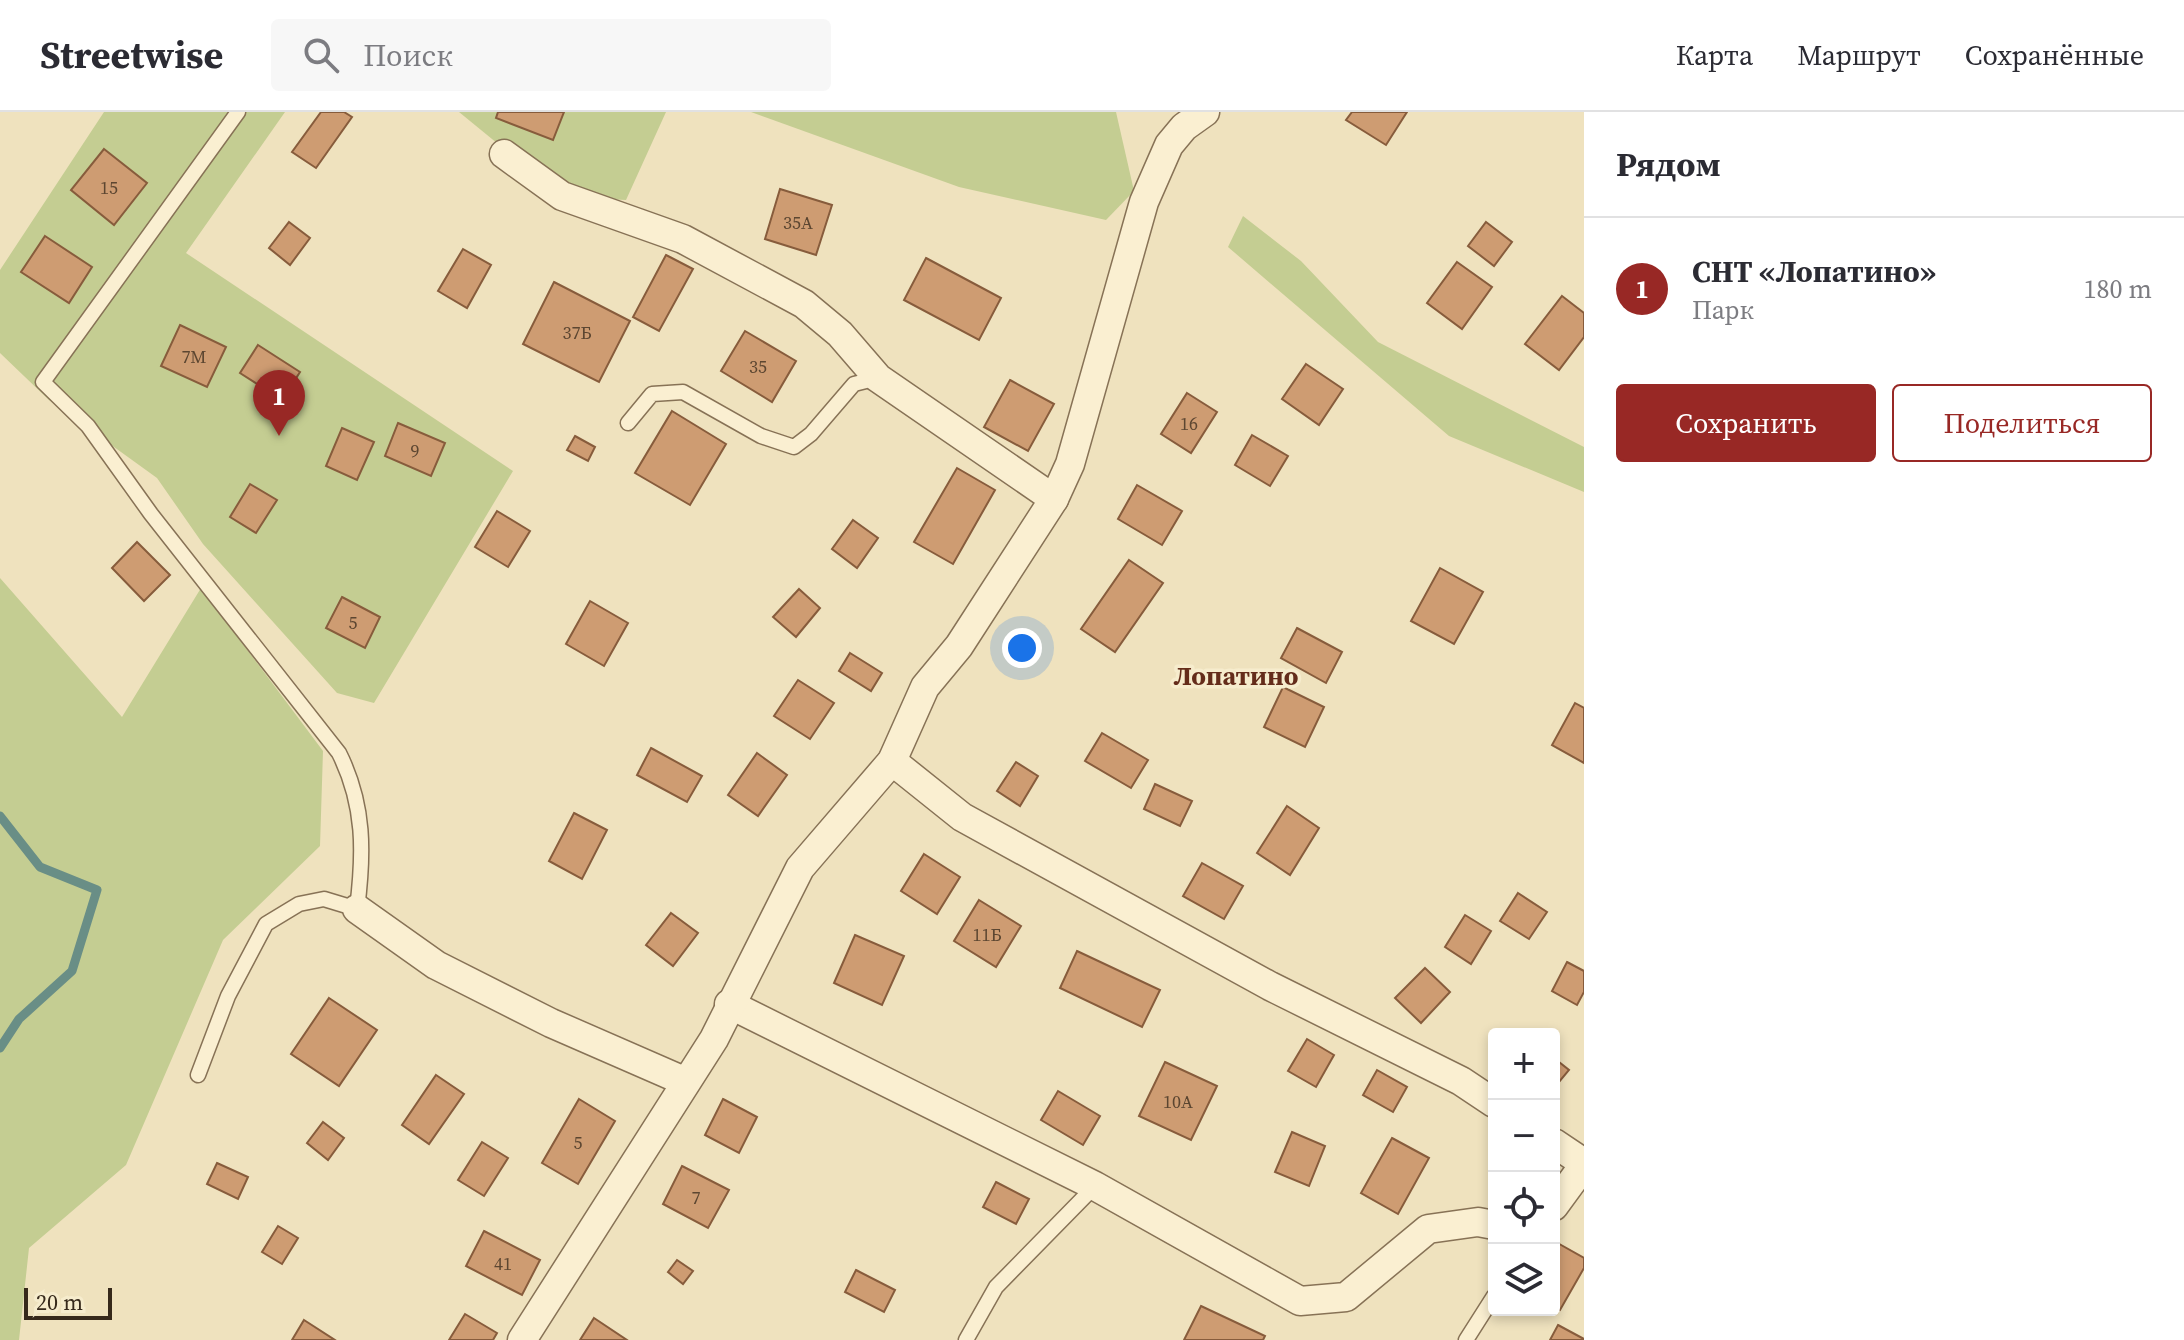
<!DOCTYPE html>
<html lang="ru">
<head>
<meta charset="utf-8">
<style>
  :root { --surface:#fff; --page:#f7f7f7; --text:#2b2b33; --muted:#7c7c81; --line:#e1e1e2; --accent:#982825 }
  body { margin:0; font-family:"Source Serif 4",serif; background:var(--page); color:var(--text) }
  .controls { position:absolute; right:24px; bottom:24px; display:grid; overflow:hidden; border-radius:8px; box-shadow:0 4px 12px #0003 }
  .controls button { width:72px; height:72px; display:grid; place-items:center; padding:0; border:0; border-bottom:2px solid var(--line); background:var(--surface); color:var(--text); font:40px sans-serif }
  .scale { position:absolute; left:24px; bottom:20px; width:88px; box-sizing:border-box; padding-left:8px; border:4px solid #36291b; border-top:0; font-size:22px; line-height:28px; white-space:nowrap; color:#36291b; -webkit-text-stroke:6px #f6eccd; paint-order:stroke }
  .you { position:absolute; left:1022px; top:536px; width:28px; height:28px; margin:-20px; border:6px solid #fff; border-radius:50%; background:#1a73e8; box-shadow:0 0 0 12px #1a73e833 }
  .badge { display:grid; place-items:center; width:52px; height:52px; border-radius:50%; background:var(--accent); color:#fff; font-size:26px; font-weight:700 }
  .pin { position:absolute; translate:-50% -66px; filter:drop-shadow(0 2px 4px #0008) }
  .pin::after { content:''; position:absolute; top:42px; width:28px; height:24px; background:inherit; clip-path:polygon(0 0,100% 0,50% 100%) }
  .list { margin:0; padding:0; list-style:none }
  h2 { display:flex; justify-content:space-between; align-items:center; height:104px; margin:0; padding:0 32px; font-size:34px }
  h2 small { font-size:26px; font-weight:400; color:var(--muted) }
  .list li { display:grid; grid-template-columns:52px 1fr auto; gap:24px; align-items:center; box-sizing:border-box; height:144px; padding:0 32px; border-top:2px solid var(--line) }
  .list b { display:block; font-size:30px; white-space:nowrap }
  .list p { margin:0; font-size:26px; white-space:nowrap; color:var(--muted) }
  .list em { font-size:26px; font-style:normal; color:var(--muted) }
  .actions { display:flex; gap:16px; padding:24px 32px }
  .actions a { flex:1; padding:18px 0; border:2px solid var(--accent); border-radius:8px; text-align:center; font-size:28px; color:var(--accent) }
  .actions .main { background:var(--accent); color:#fff }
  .icon { flex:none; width:44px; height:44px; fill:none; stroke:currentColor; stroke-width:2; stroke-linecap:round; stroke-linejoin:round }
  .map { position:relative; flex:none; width:1584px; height:1228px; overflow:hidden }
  header { display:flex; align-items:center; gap:48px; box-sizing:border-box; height:112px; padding:0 40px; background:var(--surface); border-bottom:2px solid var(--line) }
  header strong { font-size:38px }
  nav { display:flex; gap:44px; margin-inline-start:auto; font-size:28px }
  .search { width:560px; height:72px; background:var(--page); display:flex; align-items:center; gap:20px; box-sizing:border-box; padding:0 28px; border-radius:8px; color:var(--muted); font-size:30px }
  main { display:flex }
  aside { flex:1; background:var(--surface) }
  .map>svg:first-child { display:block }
</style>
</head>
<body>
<header>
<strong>Streetwise</strong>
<div class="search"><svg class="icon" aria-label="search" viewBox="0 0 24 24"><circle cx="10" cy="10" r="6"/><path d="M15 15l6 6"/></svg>Поиск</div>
<nav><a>Карта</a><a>Маршрут</a><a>Сохранённые</a></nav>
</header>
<main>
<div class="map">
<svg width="1584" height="1228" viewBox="0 0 1584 1228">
  <rect width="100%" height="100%" fill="#efe2be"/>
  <!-- green -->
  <g fill="#c4cd92">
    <path d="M104,0h181l-99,141 327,218 -139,232 -37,-10 -134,-149 -46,-66 -108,-78 -49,-47v-83z"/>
    <path d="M459,0h207l-40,88 -35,-2 -88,-50z"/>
    <path d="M751,0h365l18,79 -28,29 -147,-33z"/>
    <path d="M1243,104l58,45 77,81 206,105v45l-135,-56 -221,-189z"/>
    <path d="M0,466l122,139 79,-129 122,163 -3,95 -97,94 -97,225 -97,83 -10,92h-19z"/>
  </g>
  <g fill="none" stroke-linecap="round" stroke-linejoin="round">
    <!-- stream -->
    <path stroke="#698e86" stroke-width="9" d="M0,704l40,51 57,23 -25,81 -53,48 -19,29"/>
  </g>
  <!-- building -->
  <g fill="#ce9c72" stroke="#875c3c" stroke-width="2">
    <path d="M321,0h23l8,5 -36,51 -24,-16z"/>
    <path d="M498,0h66l-11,28 -57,-22z"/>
    <path d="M1352,0h55l-21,33 -40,-25z"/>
    <path d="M104,37l43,34 -33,42 -43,-35z"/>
    <path d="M780,77l52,16 -16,50 -51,-16z"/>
    <path d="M289,110l21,16 -20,27 -21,-17z"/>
    <path d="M1486,110l26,20 -18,24 -26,-20z"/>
    <path d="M45,124l47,31 -23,36 -48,-31z"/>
    <path d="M463,137l28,16 -24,43 -29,-17z"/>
    <path d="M666,143l27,14 -34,62 -26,-14z"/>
    <path d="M926,146l75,40 -22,42 -75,-40z"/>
    <path d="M1457,150l35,25 -30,42 -35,-26z"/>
    <path d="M554,170l76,39 -31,61 -76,-38z"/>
    <path d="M1562,184l22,17v24l-25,33 -34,-26z"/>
    <path d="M180,213l46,22 -19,40 -46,-21z"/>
    <path d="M745,219l51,30 -24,41 -51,-31z"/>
    <path d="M258,233l42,27 -18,28 -42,-27z"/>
    <path d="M1306,252l37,25 -24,36 -37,-26z"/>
    <path d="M1010,268l44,24 -26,47 -44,-24z"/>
    <path d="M1187,281l30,19 -26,41 -30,-19z"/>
    <path d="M672,299l54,33 -36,61 -55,-32z"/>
    <path d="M398,311l47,20 -14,33 -46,-20z"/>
    <path d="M342,316l32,14 -17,38 -31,-14z"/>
    <path d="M1252,323l36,21 -18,30 -35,-21z"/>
    <path d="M575,324l20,11 -7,14 -21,-11z"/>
    <path d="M957,356l38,22 -42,74 -39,-22z"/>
    <path d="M250,372l27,16 -21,33 -26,-16z"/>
    <path d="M1137,373l45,26 -20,34 -44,-26z"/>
    <path d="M497,399l33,20 -22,36 -33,-20z"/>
    <path d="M853,408l25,18 -21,30 -25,-19z"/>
    <path d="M137,430l33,33 -26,26 -32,-33z"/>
    <path d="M1129,448l34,23 -48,69 -34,-23z"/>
    <path d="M1440,456l43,24 -29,52 -43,-23z"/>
    <path d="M799,477l21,19 -24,29 -23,-20z"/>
    <path d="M342,485l38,20 -15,31 -39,-20z"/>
    <path d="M590,489l38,22 -24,43 -38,-22z"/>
    <path d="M1297,516l45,24 -16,31 -45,-25z"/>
    <path d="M850,541l32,20 -11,18 -32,-20z"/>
    <path d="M798,568l36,23 -24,36 -36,-23z"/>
    <path d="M1283,575l41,20 -19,40 -41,-20z"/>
    <path d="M1575,591l9,5v55l-32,-18z"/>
    <path d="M1102,621l46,27 -17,28 -46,-27z"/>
    <path d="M651,636l51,28 -15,26 -50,-27z"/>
    <path d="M757,641l30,22 -29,41 -30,-21z"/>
    <path d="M1016,650l22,14 -18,30 -23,-15z"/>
    <path d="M1155,672l37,17 -12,25 -36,-17z"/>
    <path d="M1287,694l32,22 -29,47 -33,-22z"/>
    <path d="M574,701l33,17 -25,49 -33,-18z"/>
    <path d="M924,742l36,23 -23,37 -36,-23z"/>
    <path d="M1202,751l41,23 -19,33 -41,-23z"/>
    <path d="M1518,781l29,19 -18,27 -29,-18z"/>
    <path d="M979,788l42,26 -25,41 -42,-26z"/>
    <path d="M671,801l27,20 -25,33 -27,-21z"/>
    <path d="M1465,803l26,16 -20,33 -26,-17z"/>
    <path d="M855,823l49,21 -22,49 -48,-22z"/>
    <path d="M1077,839l83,39 -18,37 -82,-39z"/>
    <path d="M1567,850l17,9v21l-7,13 -25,-14z"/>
    <path d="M1425,856l25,24 -29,31 -26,-25z"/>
    <path d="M329,886l48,32 -38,56 -48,-32z"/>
    <path d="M1307,927l27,16 -18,32 -28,-16z"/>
    <path d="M1554,946l15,12 -15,18z"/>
    <path d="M1165,950l52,24 -26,54 -52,-24z"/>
    <path d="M1377,958l30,17 -14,25 -30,-17z"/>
    <path d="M436,963l28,19 -35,50 -27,-19z"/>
    <path d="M1058,979l42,25 -17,29 -42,-25z"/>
    <path d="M579,987l36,22 -37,63 -36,-21z"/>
    <path d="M723,987l34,18 -18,36 -34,-18z"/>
    <path d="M323,1010l21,16 -16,22 -21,-17z"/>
    <path d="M1292,1020l33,14 -16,40 -34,-14z"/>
    <path d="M1392,1026l37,20 -31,56 -37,-21z"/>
    <path d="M482,1030l26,16 -24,38 -26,-16z"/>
    <path d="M217,1051l31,14 -10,22 -31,-15z"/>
    <path d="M682,1054l47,24 -21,38 -45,-24z"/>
    <path d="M996,1070l33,17 -13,25 -33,-17z"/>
    <path d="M278,1114l20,12 -16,26 -20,-12z"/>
    <path d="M484,1119l56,29 -18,35 -56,-29z"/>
    <path d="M1554,1129l30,17v10l-24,42 -6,-3z"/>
    <path d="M677,1148l16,11 -10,13 -15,-12z"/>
    <path d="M856,1158l39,20 -11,22 -39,-20z"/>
    <path d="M1201,1194l64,30 -2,4h-79z"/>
    <path d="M465,1202l32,19 -4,7h-44z"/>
    <path d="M594,1206l33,22h-47z"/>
    <path d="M304,1208l31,20h-43z"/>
    <path d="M1558,1213l26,14v1h-34z"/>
  </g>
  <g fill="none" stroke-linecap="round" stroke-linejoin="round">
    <defs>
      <g id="service">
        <path d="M628,311l24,-29 31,-2 78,44 33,11 17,-13 43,-50 24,-6"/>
        <path d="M198,963l30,-79 38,-72 33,-20 25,-5 33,10c7,-56 8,-104 -18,-156l-188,-239 -63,-88 -45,-44 195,-270"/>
        <path d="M966,1228l30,-53 99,-101"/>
        <path d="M1466,1228l28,-44"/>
      </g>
      <g id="minor">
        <path d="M504,42l58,42 121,43 121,65 36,30 38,44 176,121"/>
        <path d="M892,649l70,56 308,169 191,95 33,22"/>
        <path d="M357,797l79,56 115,58 133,58"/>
        <path d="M729,892l366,182 205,115 46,-4 82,-68 50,-7 16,3"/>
        <path d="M1554,1031l30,20"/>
        <path d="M1554,1094l30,-41"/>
        <path d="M522,1228l192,-301 86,-171 92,-107 33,-74 34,-41 95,-147 16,-35 74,-262 25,-57 15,-18 21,-15"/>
      </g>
    </defs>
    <!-- service casing -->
    <use href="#service" stroke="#877256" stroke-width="17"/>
    <!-- minor casing -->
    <use href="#minor" stroke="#877256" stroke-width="31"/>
    <!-- service -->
    <use href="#service" stroke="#faefd1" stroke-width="14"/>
    <!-- minor -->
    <use href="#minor" stroke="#faefd1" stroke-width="28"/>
  </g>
  <g text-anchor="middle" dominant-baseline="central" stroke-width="7" stroke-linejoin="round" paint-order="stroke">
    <!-- number labels -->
    <g font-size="18" fill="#5c4631">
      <text x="109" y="75">15</text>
      <text x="798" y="110">35А</text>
      <text x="577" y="220">37Б</text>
      <text x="194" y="244">7М</text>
      <text x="758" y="254">35</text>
      <text x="1189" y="311">16</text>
      <text x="415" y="338">9</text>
      <text x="353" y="510">5</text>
      <text x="987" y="822">11Б</text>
      <text x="1178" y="989">10А</text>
      <text x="578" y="1030">5</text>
      <text x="696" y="1085">7</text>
      <text x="503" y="1151">41</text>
    </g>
    <!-- quarter labels -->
    <g font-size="26" font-weight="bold" fill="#642c1a" stroke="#f6eccd">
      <text x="1236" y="564">Лопатино</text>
    </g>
  </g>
</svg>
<div class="controls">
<button>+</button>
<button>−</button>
<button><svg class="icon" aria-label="locate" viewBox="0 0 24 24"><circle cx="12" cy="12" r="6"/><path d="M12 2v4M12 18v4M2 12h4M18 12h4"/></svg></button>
<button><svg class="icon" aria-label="layers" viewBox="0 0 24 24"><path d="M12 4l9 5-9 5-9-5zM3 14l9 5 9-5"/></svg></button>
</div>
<div class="scale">20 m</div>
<div class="you"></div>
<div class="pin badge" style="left:279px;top:324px">1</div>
</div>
<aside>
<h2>Рядом<small></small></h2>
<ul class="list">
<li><span class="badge">1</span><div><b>СНТ «Лопатино»</b><p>Парк</p></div><em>180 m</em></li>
</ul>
<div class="actions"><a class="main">Сохранить</a><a>Поделиться</a></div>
</aside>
</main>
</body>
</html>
